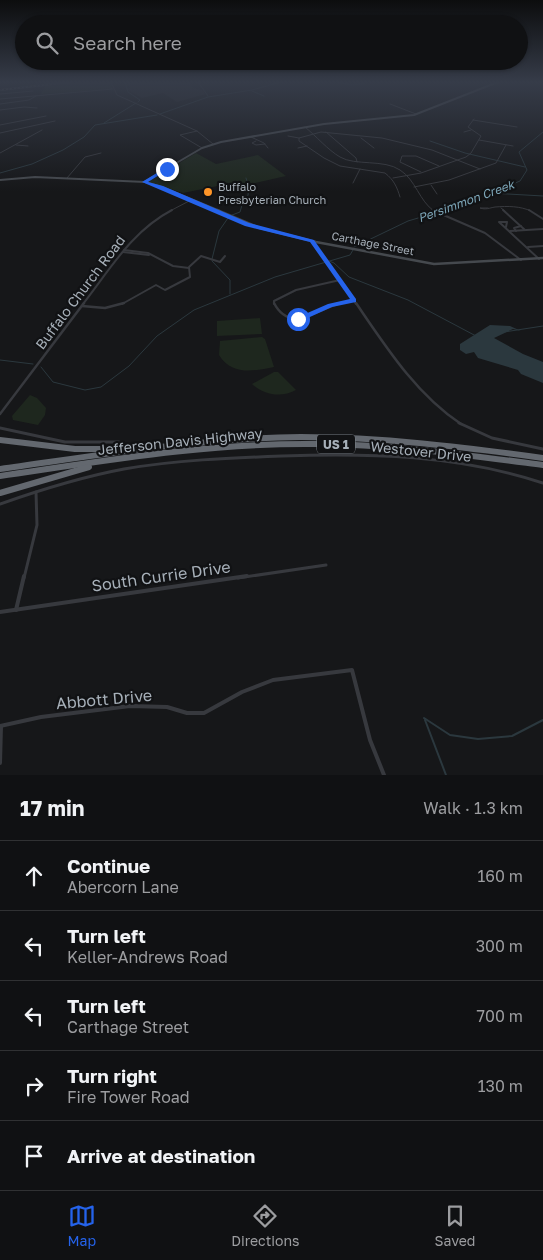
<!DOCTYPE html>
<html lang="en">
<head>
<meta charset="utf-8">
<style>
  :root { --surface:#101113; --page:#1e1f21; --text:#f1f3f6; --muted:#9c9da0; --line:#303133; --accent:#2563eb }
  body { margin:0; font-family:"Golos Text",sans-serif; background:var(--page); color:var(--text) }
  .stop { position:absolute; width:15px; height:15px; margin:-11px; border:4px solid #2563eb; border-radius:50%; background:#fff }
  .stop.end { background:#2563eb; border-color:#fff; box-shadow:0 1px 5px #0008 }
  .list { margin:0; padding:0; list-style:none }
  h2 { display:flex; justify-content:space-between; align-items:center; height:65px; margin:0; padding:0 20px; font-size:21px }
  h2 small { font-size:16px; font-weight:400; color:var(--muted) }
  .list li { display:grid; grid-template-columns:32px 1fr auto; gap:15px; align-items:center; box-sizing:border-box; height:70px; padding:0 20px; border-top:1px solid var(--line) }
  .list b { display:block; font-size:19px; white-space:nowrap }
  .list p { margin:0; font-size:16px; white-space:nowrap; color:var(--muted) }
  .list em { font-size:16px; font-style:normal; color:var(--muted) }
  .icon { flex:none; width:28px; height:28px; fill:none; stroke:currentColor; stroke-width:2; stroke-linecap:round; stroke-linejoin:round }
  .map { position:relative; flex:none; width:543px; height:775px; overflow:hidden }
  .search { position:absolute; background:var(--surface); box-shadow:0 1px 4px #0004; left:15px; right:15px; top:15px; height:55px; display:flex; align-items:center; gap:12px; box-sizing:border-box; padding:0 18px; border-radius:28px; color:var(--muted); font-size:19px }
  .sheet { height:415px; background:var(--surface) }
  nav { display:flex; justify-content:space-around; align-items:center; box-sizing:border-box; height:70px; border-top:1px solid var(--line); background:var(--surface); font-size:14px; color:var(--muted) }
  nav a { display:grid; justify-items:center; gap:2px }
  nav .on { color:var(--accent) }
  .map>svg:first-child { display:block }
</style>
</head>
<body>
<div class="map">
<svg width="543" height="775" viewBox="0 0 543 775">
  <rect width="100%" height="100%" fill="#161719"/>
  <!-- built -->
  <path fill="#222326" d="M128,82l62,1 3,5 9,2 4,4 -29,8 -14,-9 -21,5 -16,-9 4,-1z"/>
  <!-- green -->
  <g fill="#1e271e">
    <path d="M84,82h27l1,7 -71,5 4,-8z"/>
    <path d="M196,153l20,11 42,-9 28,21 -49,11 -5,-4 -49,10 -35,-11z"/>
    <path d="M260,318l2,16 -45,2v-15z"/>
    <path d="M262,337l3,2 9,28c-20,4 -42,9 -55,-12l1,-14z"/>
    <path d="M274,372h4l18,18c-15,8 -32,5 -44,-6z"/>
    <path d="M30,395l7,3 9,10 -1,7 -7,10 -25,-5 -1,-4z"/>
  </g>
  <!-- water -->
  <path fill="#2b383e" d="M490,325l20,1 11,5 -8,-2 -19,9 29,16 20,8v21l-22,-9 -3,-4 -40,-12 -4,-6 -8,2 -6,-4v-6z"/>
  <g fill="none" stroke-linecap="round" stroke-linejoin="round">
    <!-- stream-far1 -->
    <g stroke="#2b383e" stroke-width="1">
      <path d="M125,82l3,10 12,8 -2,2"/>
      <path d="M198,82l10,14"/>
      <path d="M338,82l12,3 13,-1"/>
      <path d="M252,91l12,5"/>
      <path d="M160,114l48,-17 44,-7 29,-8"/>
      <path d="M104,123l32,-20"/>
      <path d="M430,141l35,12 60,14"/>
      <path d="M0,173l32,-9 31,-14 21,-13 11,-12 62,-10"/>
      <path d="M490,193l53,3"/>
      <path d="M439,212l29,-9 52,-22 7,-11 -8,-18 24,-20"/>
      <path d="M232,215l8,-3 2,-7 5,-3 2,-14 -3,-10"/>
      <path d="M354,247l54,-26 27,-8"/>
      <path d="M212,259l7,-28 9,-13"/>
      <path d="M212,261l18,19v14"/>
      <path d="M329,261l5,2 15,14 59,23 68,36"/>
      <path d="M504,332l39,-6"/>
      <path d="M0,360l33,4"/>
      <path d="M41,367l12,15 32,8 16,-3 28,-21 28,-30 37,-26 81,-33 75,-22 3,-5"/>
    </g>
    <!-- stream -->
    <g stroke="#2b383e" stroke-width="2">
      <path d="M424,718l26,17 28,4 34,-3 31,-16"/>
      <path d="M425,720l21,55"/>
    </g>
    <!-- street-far4 -->
    <g stroke="#37393e" stroke-width="1">
      <path d="M111,82l6,13 80,36 16,13"/>
      <path d="M0,94l33,-3"/>
      <path d="M0,99l113,-10"/>
      <path d="M0,104l29,-4 7,-4"/>
      <path d="M390,104l26,10"/>
      <path d="M0,110l24,-3 13,1"/>
      <path d="M473,120l44,7"/>
      <path d="M0,125l46,-9"/>
      <path d="M305,127c11,9 23,23 35,30 15,9 44,2 60,13 16,10 19,31 34,41"/>
      <path d="M197,131l-17,4 22,13"/>
      <path d="M326,132l30,26 1,4"/>
      <path d="M464,132l7,-2"/>
      <path d="M0,133l55,-12"/>
      <path d="M288,136l11,2"/>
      <path d="M251,137l13,6 4,5"/>
      <path d="M361,138l13,10"/>
      <path d="M479,140l34,6"/>
      <path d="M256,141l-4,2 4,2 9,-1"/>
      <path d="M16,145l12,1"/>
      <path d="M298,148l9,-2"/>
      <path d="M0,153l42,-23"/>
      <path d="M421,172l-21,-10 2,-6h14l23,10"/>
      <path d="M67,178l18,-21 16,-4"/>
      <path d="M393,178l28,-5 45,-16 5,-4 10,-17 -13,-9 6,-8"/>
      <path d="M353,183l7,-14"/>
      <path d="M431,185l6,9"/>
      <path d="M414,187l35,-7 47,-17 10,-18"/>
      <path d="M400,197c-3,-10 -6,-17 -15,-24l-45,-7 -16,-8 -25,-17v-3l22,-6 61,6 50,12 48,19"/>
      <path d="M488,208h-8c6,2 9,0 15,-1 13,-1 25,-1 36,4"/>
      <path d="M501,208l4,3"/>
      <path d="M170,211l21,-11"/>
    </g>
    <!-- street-far3 -->
    <g stroke="#37393e" stroke-width="2">
      <path d="M432,210l53,23 36,27"/>
      <path d="M503,210l22,20"/>
      <path d="M529,210l14,9"/>
      <path d="M506,227l1,-5h-8l40,37"/>
      <path d="M510,231l33,-2"/>
      <path d="M516,231l-2,-3 7,-2"/>
      <path d="M312,241l44,63"/>
      <path d="M528,247l15,-1"/>
      <path d="M124,250l24,3 25,13 16,2"/>
      <path d="M123,252l26,3"/>
      <path d="M83,304c28,-36 49,-73 89,-94"/>
      <path d="M122,304l34,-19 9,5 25,-13 -1,-10 12,-11 19,6 5,-6"/>
      <path d="M274,304v-3l22,-11 44,-10"/>
      <path d="M336,304l18,-4"/>
    </g>
    <!-- street-far2 -->
    <g stroke="#37393e" stroke-width="2.5">
      <path d="M274,303c16,31 43,6 67,0"/>
      <path d="M356,303c30,44 60,91 105,121"/>
      <path d="M82,306l23,2 19,-5"/>
      <path d="M0,414l84,-111"/>
    </g>
    <!-- street-far1 -->
    <g stroke="#37393e" stroke-width="3">
      <path d="M459,423l33,15 51,11"/>
      <path d="M0,428l65,14h54"/>
      <path d="M0,504c40,-14 81,-27 124,-35 52,-9 105,-11 158,-13 88,-3 176,-1 261,27"/>
      <path d="M24,578l13,-53 -1,-33"/>
      <path d="M238,578l88,-13"/>
    </g>
    <!-- street -->
    <g stroke="#37393e" stroke-width="4">
      <path d="M16,610l8,-34"/>
      <path d="M0,612l247,-36"/>
      <path d="M0,726l41,-9 89,-11 37,1 20,6h17l38,-21 31,-12 79,-10 18,70 14,35"/>
      <path d="M0,763l1,-37"/>
    </g>
    <!-- secondary-far1 -->
    <g stroke="#45494e" stroke-width="2">
      <path d="M0,180l35,-3 110,5 17,5 58,24"/>
      <path d="M144,182l58,-34 19,-6 103,-18 90,-9 84,-33"/>
    </g>
    <!-- secondary -->
    <path stroke="#45494e" stroke-width="2.5" d="M217,210l43,18 56,14 118,22 109,-6"/>
    <!-- highway -->
    <g stroke="#63686f" stroke-width="6">
      <path d="M0,440l75,9h47"/>
      <path d="M0,469c100,-14 200,-31 301,-32 81,0 162,10 242,21"/>
      <path d="M0,476c104,-15 208,-33 313,-32 77,0 154,11 230,21"/>
      <path d="M0,493l89,-26"/>
    </g>
    <defs>
      <path id="rail" d="M0,90l71,-8"/>
    </defs>
    <!-- rail casing -->
    <use href="#rail" stroke="#4a4e53" stroke-width="2"/>
    <!-- rail -->
    <use href="#rail" stroke="#111214" stroke-width="1" stroke-dasharray="2" stroke-linecap="butt"/>
  </g>
  <!-- sky -->
  <linearGradient id="sky" x2="0" y2="1"><stop stop-color="#0c0d0e"/><stop offset="0.43" stop-color="#363c49"/><stop offset="1" stop-color="#363c49" stop-opacity="0"/></linearGradient>
  <rect width="543" height="191" fill="url(#sky)"/>
  <!-- route -->
  <path fill="#2563eb" d="M165,168l4,1 -21,13 15,4 86,37 65,17 42,59v3l-24,5 -31,14h-5v-3l32,-14 22,-5 -40,-57 -65,-16 -103,-44z"/>
  <!-- markers -->
  <circle fill="#ff9528" stroke="#111214" stroke-width="2" cx="208" cy="192" r="5"/>
  <g text-anchor="middle" dominant-baseline="central" stroke-width="4.5" stroke-linejoin="round" paint-order="stroke">
    <!-- far-poi labels -->
    <g font-size="11" fill="#a7b0b9" stroke="#111214" text-anchor="start">
      <text x="218" y="186">Buffalo<tspan x="218" dy="13">Presbyterian Church</tspan></text>
    </g>
    <!-- far-street labels -->
    <g font-size="11" fill="#a7b0b9" stroke="#111214">
      <text transform="translate(373 243) rotate(11)">Carthage Street</text>
    </g>
    <!-- far-water labels -->
    <g font-size="12" font-style="italic" fill="#7ca5b7" stroke="#111214">
      <text transform="translate(466 201) rotate(-20)">Persimmon Creek</text>
    </g>
    <!-- shield labels -->
    <rect fill="#111214" stroke="#7a8188" stroke-width="1" x="317" y="434.5" width="38" height="19" rx="4"/>
    <g font-size="12" font-weight="bold" fill="#a7b0b9">
      <text x="336" y="444">US 1</text>
    </g>
    <!-- street labels -->
    <g font-size="14" fill="#a7b0b9" stroke="#111214">
      <text transform="translate(80 292) rotate(-53)">Buffalo Church Road</text>
      <text transform="translate(180 441) rotate(-6)">Jefferson Davis Highway</text>
      <text transform="translate(421 451) rotate(6)">Westover Drive</text>
    </g>
    <!-- near-street labels -->
    <g font-size="16" fill="#a7b0b9" stroke="#111214">
      <text transform="translate(161 576) rotate(-8)">South Currie Drive</text>
      <text transform="translate(104 699) rotate(-5)">Abbott Drive</text>
    </g>
  </g>
</svg>
<div class="stop" style="left:298px;top:319px"></div>
<div class="stop end" style="left:167px;top:169px"></div>
<div class="search"><svg class="icon" aria-label="search" viewBox="0 0 24 24"><circle cx="10" cy="10" r="6"/><path d="M15 15l6 6"/></svg>Search here</div>
</div>
<section class="sheet">
<h2>17 min<small>Walk · 1.3 km</small></h2>
<ul class="list">
<li><svg class="icon" aria-label="ahead" viewBox="0 0 24 24"><path d="M12 20V5M6 11l6-6 6 6"/></svg><div><b>Continue</b><p>Abercorn Lane</p></div><em>160 m</em></li>
<li><svg class="icon" aria-label="left" viewBox="0 0 24 24"><path d="M17 20v-9H6M10 6l-5 5 5 5"/></svg><div><b>Turn left</b><p>Keller-Andrews Road</p></div><em>300 m</em></li>
<li><svg class="icon" aria-label="left" viewBox="0 0 24 24"><path d="M17 20v-9H6M10 6l-5 5 5 5"/></svg><div><b>Turn left</b><p>Carthage Street</p></div><em>700 m</em></li>
<li><svg class="icon" aria-label="right" viewBox="0 0 24 24"><path d="M7 20v-9h11M14 6l5 5-5 5"/></svg><div><b>Turn right</b><p>Fire Tower Road</p></div><em>130 m</em></li>
<li><svg class="icon" aria-label="arrive" viewBox="0 0 24 24"><path d="M6 21V4h12l-3 4 3 4H6"/></svg><div><b>Arrive at destination</b></div></li>
</ul>
</section>
<nav>
<a class="on"><svg class="icon" aria-label="map" viewBox="0 0 24 24"><path d="M3 6l6-2 6 2 6-2v14l-6 2-6-2-6 2zM9 4v14M15 6v14"/></svg>Map</a>
<a><svg class="icon" aria-label="directions" viewBox="0 0 24 24"><path d="M12 3l9 9-9 9-9-9zM9 14v-3h6M13 9l2 2-2 2"/></svg>Directions</a>
<a><svg class="icon" aria-label="saved" viewBox="0 0 24 24"><path d="M7 4h10v16l-5-4-5 4z"/></svg>Saved</a>
</nav>
</body>
</html>
